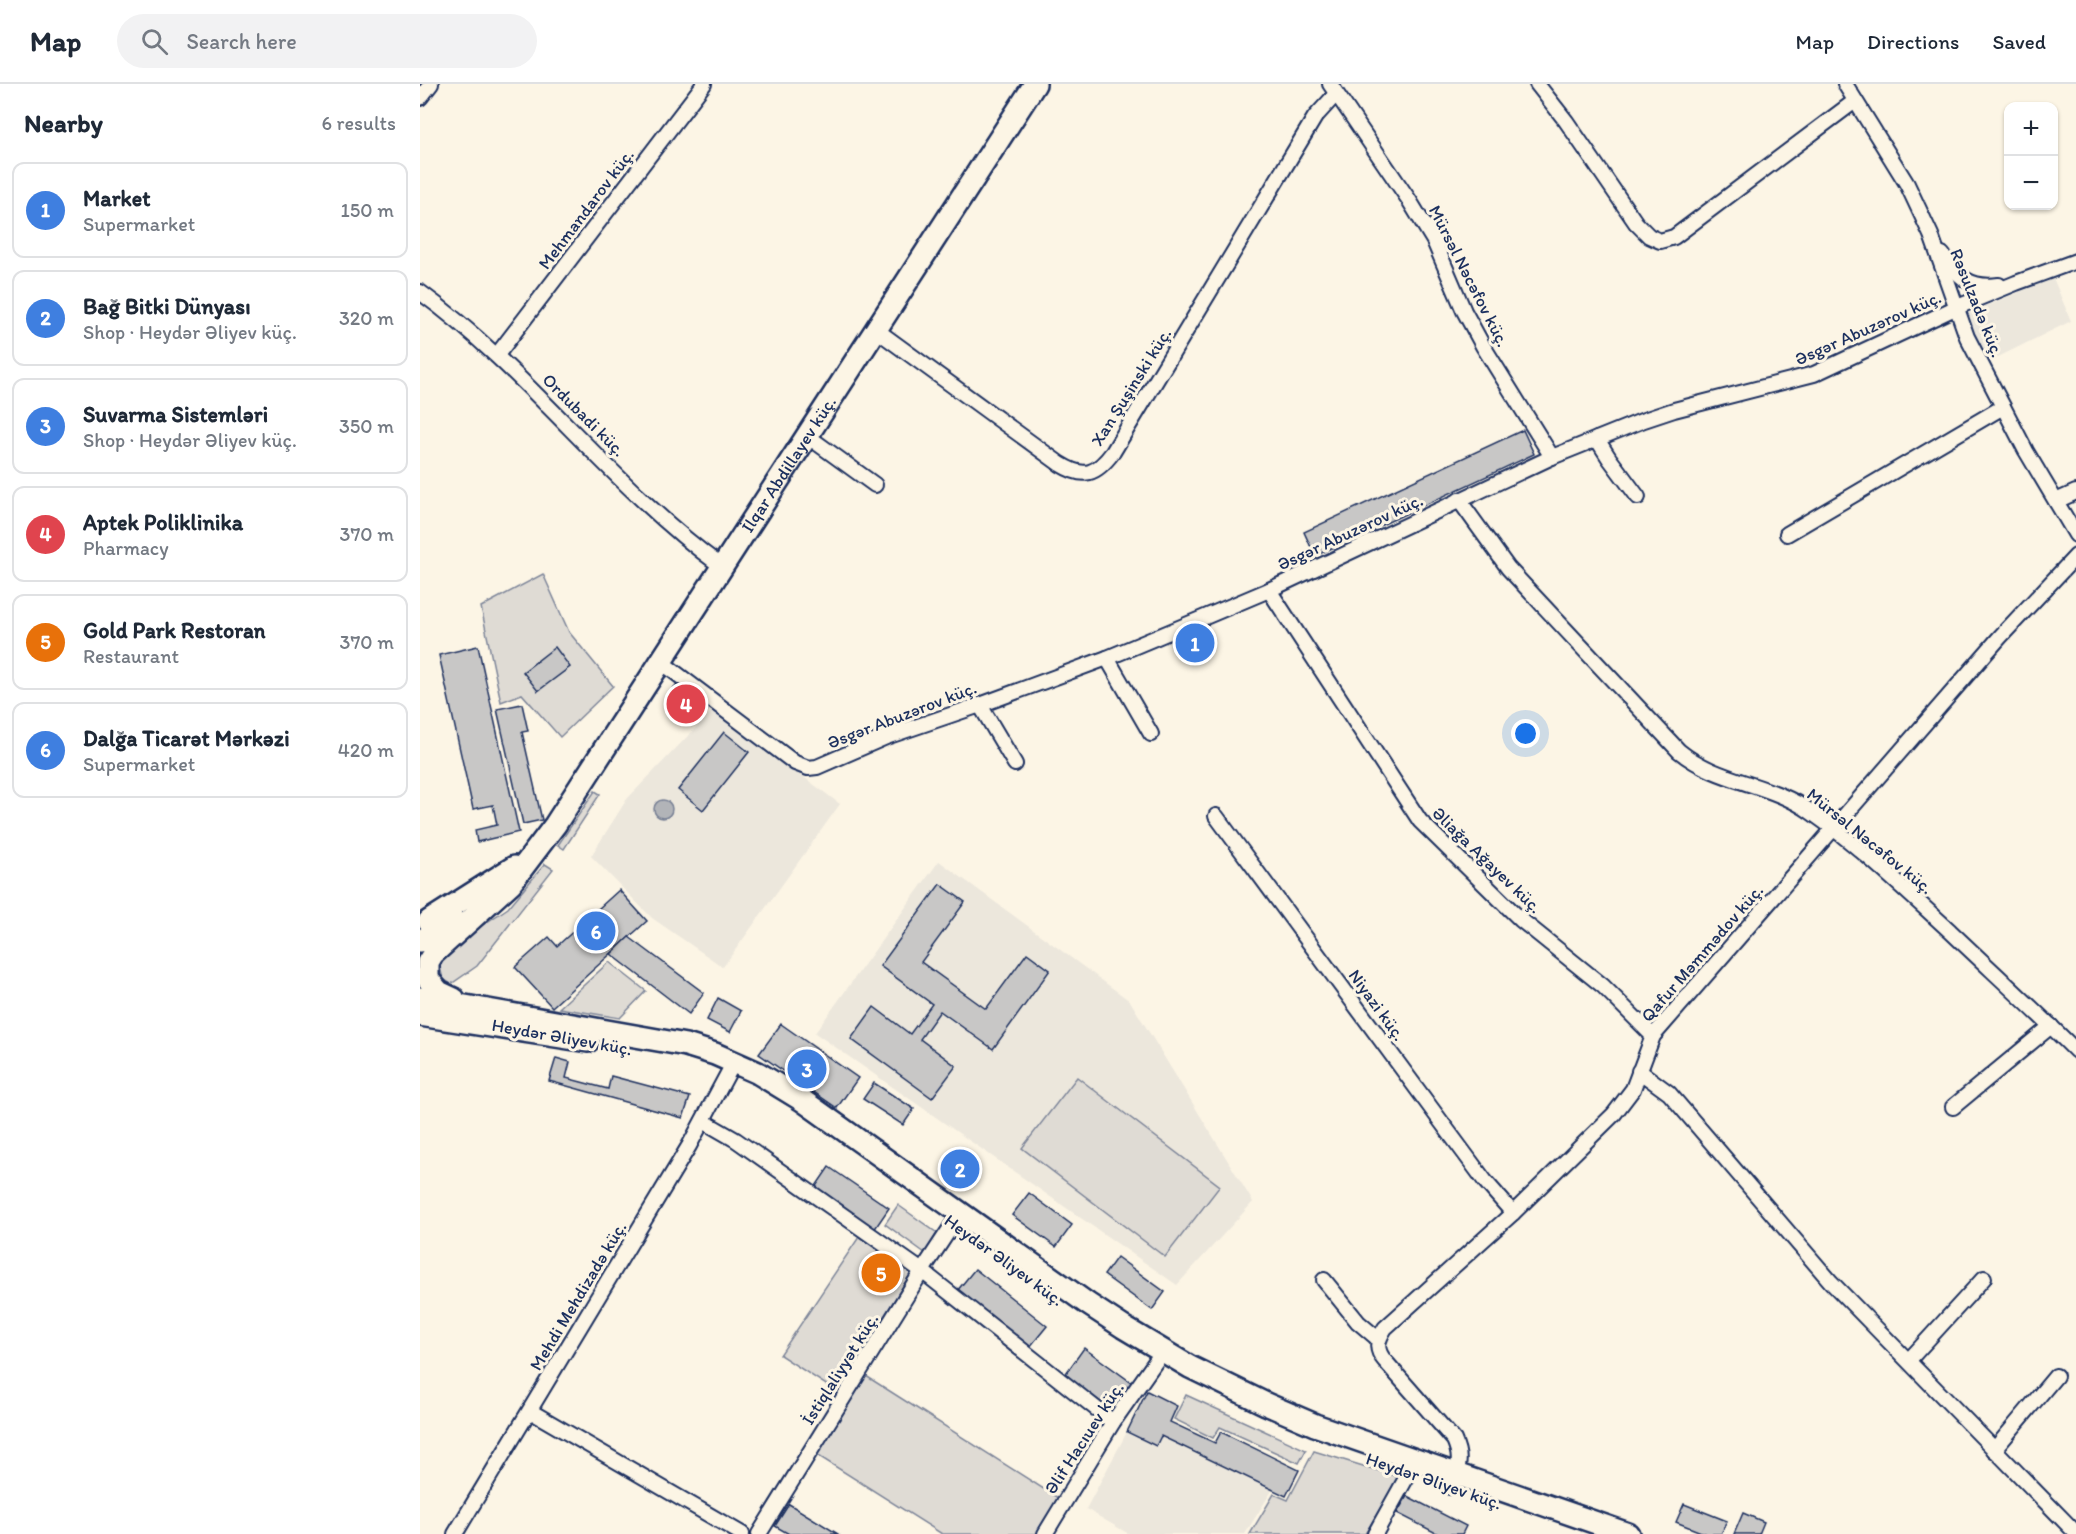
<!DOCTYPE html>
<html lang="en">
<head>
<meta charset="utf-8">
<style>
  :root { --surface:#fff; --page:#f2f2f3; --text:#1f2937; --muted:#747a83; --line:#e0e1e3; --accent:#1f6fb2 }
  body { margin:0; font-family:Itim,sans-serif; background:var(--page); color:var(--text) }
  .controls { position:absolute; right:18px; top:18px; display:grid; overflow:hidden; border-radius:12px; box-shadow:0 2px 4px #0004 }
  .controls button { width:54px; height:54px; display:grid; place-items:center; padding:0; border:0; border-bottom:2px solid var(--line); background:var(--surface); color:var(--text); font:30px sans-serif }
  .you { position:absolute; left:1106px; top:650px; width:21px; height:21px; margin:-15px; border:4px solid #fff; border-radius:50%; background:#1a73e8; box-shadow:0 0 0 9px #1a73e833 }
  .badge { display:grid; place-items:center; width:39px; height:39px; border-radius:50%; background:var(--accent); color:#fff; font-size:20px; font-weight:700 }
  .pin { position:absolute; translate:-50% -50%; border:3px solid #fff; box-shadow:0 2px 6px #0006 }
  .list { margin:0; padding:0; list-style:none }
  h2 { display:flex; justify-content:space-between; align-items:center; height:78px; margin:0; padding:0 24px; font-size:26px }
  h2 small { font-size:20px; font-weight:400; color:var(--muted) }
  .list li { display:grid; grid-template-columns:39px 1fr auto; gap:18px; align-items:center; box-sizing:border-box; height:96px; margin:0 12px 12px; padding:0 12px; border:2px solid var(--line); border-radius:12px }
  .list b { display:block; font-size:22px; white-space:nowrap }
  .list p { margin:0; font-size:20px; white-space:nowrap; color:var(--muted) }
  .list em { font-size:20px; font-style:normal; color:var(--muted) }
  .icon { flex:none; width:33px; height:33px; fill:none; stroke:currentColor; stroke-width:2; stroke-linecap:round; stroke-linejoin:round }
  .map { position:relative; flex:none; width:1656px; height:1450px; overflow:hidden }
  header { display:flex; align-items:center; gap:36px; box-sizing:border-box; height:84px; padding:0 30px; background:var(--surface); border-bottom:2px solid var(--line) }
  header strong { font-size:28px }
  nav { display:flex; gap:33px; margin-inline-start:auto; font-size:21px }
  .search { width:420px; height:54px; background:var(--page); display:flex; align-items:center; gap:15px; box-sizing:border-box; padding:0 21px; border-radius:33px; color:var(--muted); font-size:22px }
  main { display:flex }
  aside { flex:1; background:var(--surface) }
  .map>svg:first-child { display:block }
</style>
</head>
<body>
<header>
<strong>Map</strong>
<div class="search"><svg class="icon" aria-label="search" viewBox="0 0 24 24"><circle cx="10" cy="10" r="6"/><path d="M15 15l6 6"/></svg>Search here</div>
<nav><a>Map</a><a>Directions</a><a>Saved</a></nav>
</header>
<main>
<aside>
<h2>Nearby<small>6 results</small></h2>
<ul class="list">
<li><span class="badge" style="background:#3f7fe0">1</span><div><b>Market</b><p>Supermarket</p></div><em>150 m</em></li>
<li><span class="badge" style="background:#3f7fe0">2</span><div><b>Bağ Bitki Dünyası</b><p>Shop · Heydər Əliyev küç.</p></div><em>320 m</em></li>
<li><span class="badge" style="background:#3f7fe0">3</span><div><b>Suvarma Sistemləri</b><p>Shop · Heydər Əliyev küç.</p></div><em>350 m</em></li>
<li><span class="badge" style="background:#e0444e">4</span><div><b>Aptek Poliklinika</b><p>Pharmacy</p></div><em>370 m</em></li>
<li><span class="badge" style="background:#e8710a">5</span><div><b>Gold Park Restoran</b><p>Restaurant</p></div><em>370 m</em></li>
<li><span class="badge" style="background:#3f7fe0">6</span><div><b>Dalğa Ticarət Mərkəzi</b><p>Supermarket</p></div><em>420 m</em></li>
</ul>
</aside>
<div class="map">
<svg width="1656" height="1450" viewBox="0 0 1656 1450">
  <rect width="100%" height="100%" fill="#fcf5e5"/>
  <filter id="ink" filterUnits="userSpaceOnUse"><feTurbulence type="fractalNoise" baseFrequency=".0167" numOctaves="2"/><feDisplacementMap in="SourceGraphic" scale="12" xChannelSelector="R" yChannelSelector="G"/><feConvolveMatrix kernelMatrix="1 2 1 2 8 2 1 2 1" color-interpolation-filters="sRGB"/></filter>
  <g filter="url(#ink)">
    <!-- built -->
    <g fill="#ece7dc">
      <path d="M1633,194l18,43 -83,41 -23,-47z"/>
      <path d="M293,626l127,94 -117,163 -71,-49 -61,-62 36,-57z"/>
      <path d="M519,777l191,140 123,201 -76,83 -362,-252z"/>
      <path d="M707,1348l28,14 6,-10 112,53 -28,45h-116l-43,-25z"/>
    </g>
    <!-- green -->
    <g fill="#dfdbd4" stroke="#7d8599" stroke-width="1.5">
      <path d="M123,490l26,58 44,54 -53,51 -38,-43 -21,8 -20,-95z"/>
      <path d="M175,707l5,3 -36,55 -6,-4z"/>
      <path d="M125,780l8,5 -76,97 -26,18 -8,-5 -3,-12 1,-7 12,-15 55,-37z"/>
      <path d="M189,878l37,29 -26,27 -61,-10z"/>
      <path d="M657,993l143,109 -55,71 -143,-109z"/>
      <path d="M478,1121l39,28 -12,20 -40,-29z"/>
      <path d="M439,1153l52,36 -74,119 -57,-37z"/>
      <path d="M446,1292l192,122 -22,36h-94l-125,-79z"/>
      <path d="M766,1311l120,55 -7,13 -79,-36 -7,11 -39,-19z"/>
      <path d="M894,1367l85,26 -34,57h-115l24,-40 14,6z"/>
    </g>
    <!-- water -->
    <circle fill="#b2b4b8" stroke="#767f94" stroke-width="1.5" cx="243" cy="725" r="9"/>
    <!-- building -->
    <g fill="#c8c7c6" stroke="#1b2f5e" stroke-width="1.5">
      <path d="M1103,346l11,24 -219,102 -11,-24z"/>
      <path d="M58,562l41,186 -42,10 -2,-12 22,-5 -4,-20 -20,4 -34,-154z"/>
      <path d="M135,563l15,20 -32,24 -15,-19z"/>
      <path d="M256,601l31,25 -10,12 -30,-25z"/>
      <path d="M102,620l6,27 -6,1 20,88 -19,4 -26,-115z"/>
      <path d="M304,648l25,20 -46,58 -25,-20z"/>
      <path d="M520,800l25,18 -44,60 65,47 41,-56 23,17 -57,79 -53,-38 -20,28 36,27 -24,32 -81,-59 23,-32 36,27 22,-30 -52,-38z"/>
      <path d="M199,806l28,31 -95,86 -37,-40 34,-30 8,9z"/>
      <path d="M209,853l75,56 -15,21 -78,-60z"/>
      <path d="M298,914l23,13 -11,21 -23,-12z"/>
      <path d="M361,940l77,54 -21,30 -78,-54z"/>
      <path d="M136,974l14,4 -4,16 42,11 3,-13 79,21 -7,21 -134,-37z"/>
      <path d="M454,999l40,26 -11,16 -40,-26z"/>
      <path d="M409,1083l60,41 -15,22 -60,-41z"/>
      <path d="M609,1109l43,32 -16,22 -44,-32z"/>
      <path d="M697,1173l48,35 -13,18 -48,-35z"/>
      <path d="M555,1185l72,57 -18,22 -72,-57z"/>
      <path d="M664,1264l48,35 -20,27 -48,-34z"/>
      <path d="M727,1307l30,15 -7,16 45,21 6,-11 78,38 -13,26 -125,-60 -5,10 -29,-14z"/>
      <path d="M987,1412l59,30 -4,8h-24l-41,-21z"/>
      <path d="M369,1420l49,30h-49l-14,-8z"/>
      <path d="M1264,1420l43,17 -6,13h-15l-30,-12z"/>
      <path d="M1323,1429l21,9 -5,12h-25z"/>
    </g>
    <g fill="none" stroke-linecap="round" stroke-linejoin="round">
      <defs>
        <g id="street">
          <path d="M910,0l79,116 25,41 30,70 19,35 69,111"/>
          <path d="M1117,0l29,37 70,102 13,13 11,5 14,-4 181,-136"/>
          <path d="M1425,0l62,100 24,51 36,102 59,114 50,84"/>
          <path d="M0,14l11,-14"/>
          <path d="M1522,170c17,23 27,35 57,31"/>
          <path d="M0,208c110,80 191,194 301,274"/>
          <path d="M455,245l185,135c24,15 36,11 53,-12l202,-335 21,-23"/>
          <path d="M77,271l207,-271"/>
          <path d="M386,351l69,50"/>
          <path d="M1177,355l12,19 29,39"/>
          <path d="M1039,416l49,68 171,183c39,32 92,32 132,61 49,34 95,79 139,119 42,40 85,79 126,120"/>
          <path d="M1636,417l20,-9"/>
          <path d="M1367,450l216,-127"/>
          <path d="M849,506l151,231 101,99 82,66 50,50"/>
          <path d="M687,574l44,76"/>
          <path d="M240,577l135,102 13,5 9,-1 69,-30 94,-32 127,-47 91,-38 71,-30 283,-133 92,-37 30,-10 140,-36 141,-66 61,-25 60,-22"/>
          <path d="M560,621l35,59"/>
          <path d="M796,732l229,311 40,54 28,32"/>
          <path d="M1219,987l30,22 162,189 245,251"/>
          <path d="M1533,1023l98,-81"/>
          <path d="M283,1037l33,19 186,131 191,151"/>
          <path d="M904,1196l34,42 20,17"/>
          <path d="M1489,1276l75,-82"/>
          <path d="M110,1327l212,123"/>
          <path d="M1574,1366l62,-74"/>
          <path d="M1030,1403c8,-19 13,-27 4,-47l-69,-79c-10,-12 -8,-20 0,-33l128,-115 101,-99 19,-25 20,-53 347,-399 76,-81"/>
          <path d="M35,1450l234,-388 45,-84"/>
          <path d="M339,1450l163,-263 39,-59"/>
          <path d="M625,1450l68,-112 50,-71"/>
          <path d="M955,1450l34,-61"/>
        </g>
        <g id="primary">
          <path d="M9,837l85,-54"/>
          <path d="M0,857l34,-20"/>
          <path d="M0,914l266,47 29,9 43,19 44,27 286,204 35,23 67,40 76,37 49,21 313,109"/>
          <path id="s1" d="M34,915l-15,-7 -11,-13v-17l5,-8 78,-71 44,-58 480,-741"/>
          <path d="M0,931l168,26"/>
        </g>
      </defs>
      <!-- street casing -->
      <use href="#street" stroke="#1b2f5e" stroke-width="18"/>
      <!-- primary casing -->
      <use href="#primary" stroke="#1b2f5e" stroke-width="26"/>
      <!-- street -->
      <use href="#street" stroke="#fcf5e5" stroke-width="14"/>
      <!-- primary -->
      <use href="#primary" stroke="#fcf5e5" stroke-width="21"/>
    </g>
  </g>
  <g text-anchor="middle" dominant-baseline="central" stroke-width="6" stroke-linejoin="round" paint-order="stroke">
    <!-- street labels -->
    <g font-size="18" fill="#1b2f5e" stroke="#fcf5e5">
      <text transform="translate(166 125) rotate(-53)">Mehmandarov küç.</text>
      <text transform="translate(1049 192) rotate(63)">Mürsəl Nəcəfov küç.</text>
      <text transform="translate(1557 219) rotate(68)">Rəsulzadə küç.</text>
      <text transform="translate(1448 244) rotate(-24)">Əsgər Abuzərov küç.</text>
      <text transform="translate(711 303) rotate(-58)">Xan Şuşinski küç.</text>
      <text transform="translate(164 331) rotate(45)">Ordubadi küç.</text>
      <text stroke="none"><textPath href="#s1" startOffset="668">İlqar Abdillayev küç.</textPath></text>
      <text transform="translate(930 448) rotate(-25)">Əsgər Abuzərov küç.</text>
      <text transform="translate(482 631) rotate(-21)">Əsgər Abuzərov küç.</text>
      <text transform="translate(1450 757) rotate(39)">Mürsəl Nəcəfov küç.</text>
      <text transform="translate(1067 776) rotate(44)">Əliağa Ağayev küç.</text>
      <text transform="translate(1282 869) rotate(-49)">Qafur Məmmədov küç.</text>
      <text transform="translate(957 921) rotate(54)">Niyazi küç.</text>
      <text transform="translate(142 953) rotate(10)">Heydər Əliyev küç.</text>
      <text transform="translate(584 1176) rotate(36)">Heydər Əliyev küç.</text>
      <text transform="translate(158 1212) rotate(-59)">Mehdi Mehdizadə küç.</text>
      <text transform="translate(420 1285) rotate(-58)">İstiqlaliyyət küç.</text>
      <text transform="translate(664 1354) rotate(-57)">Əlif Hacıuev küç.</text>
      <text transform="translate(1014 1397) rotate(19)">Heydər Əliyev küç.</text>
    </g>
  </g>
</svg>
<div class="controls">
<button>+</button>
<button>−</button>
</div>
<div class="you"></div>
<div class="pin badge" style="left:775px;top:559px;background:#3f7fe0">1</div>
<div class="pin badge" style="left:540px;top:1085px;background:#3f7fe0">2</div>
<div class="pin badge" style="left:387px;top:985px;background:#3f7fe0">3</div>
<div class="pin badge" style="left:266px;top:620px;background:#e0444e">4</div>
<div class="pin badge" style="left:461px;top:1189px;background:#e8710a">5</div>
<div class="pin badge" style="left:176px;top:847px;background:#3f7fe0">6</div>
</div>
</main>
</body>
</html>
